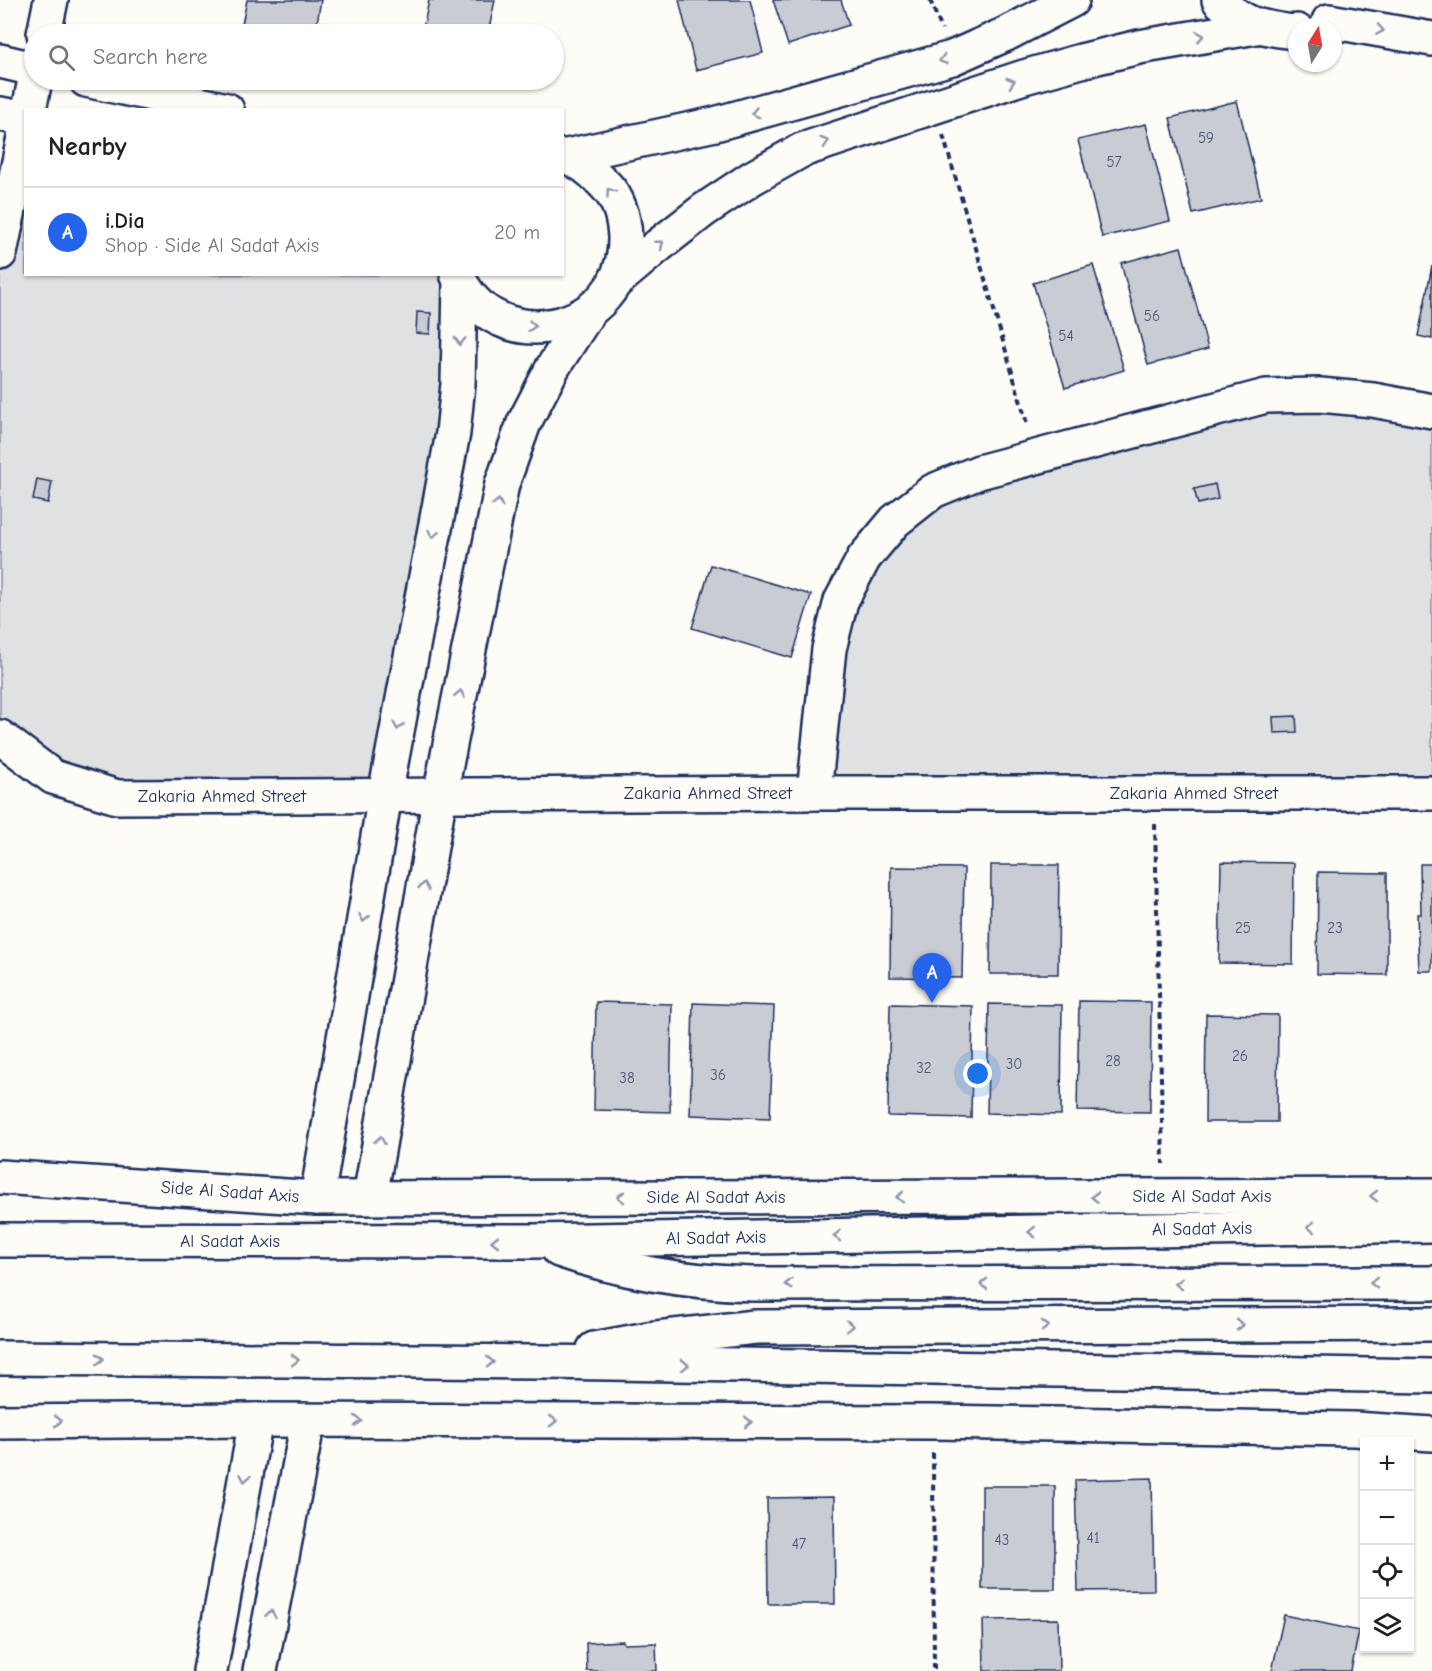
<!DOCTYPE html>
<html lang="en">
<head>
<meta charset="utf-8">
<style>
  :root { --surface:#fff; --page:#f2f2f2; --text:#202124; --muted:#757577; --line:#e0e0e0; --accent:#2563eb }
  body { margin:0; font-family:"Comic Neue",sans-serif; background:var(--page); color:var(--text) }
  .controls { position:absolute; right:18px; bottom:18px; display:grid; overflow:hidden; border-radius:0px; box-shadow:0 2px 4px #0004 }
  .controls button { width:54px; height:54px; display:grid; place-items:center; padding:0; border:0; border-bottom:2px solid var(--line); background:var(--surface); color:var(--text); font:30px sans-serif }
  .compass { position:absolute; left:1288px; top:18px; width:54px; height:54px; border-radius:50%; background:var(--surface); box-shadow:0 2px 4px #0004; rotate:11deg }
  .you { position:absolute; left:978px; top:1074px; width:21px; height:21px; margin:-15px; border:4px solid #fff; border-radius:50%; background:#1a73e8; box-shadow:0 0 0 9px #1a73e833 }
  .badge { display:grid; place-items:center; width:39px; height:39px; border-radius:50%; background:var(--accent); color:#fff; font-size:20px; font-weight:700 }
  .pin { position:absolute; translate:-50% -50px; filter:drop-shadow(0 2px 3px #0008) }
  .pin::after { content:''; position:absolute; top:32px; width:21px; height:18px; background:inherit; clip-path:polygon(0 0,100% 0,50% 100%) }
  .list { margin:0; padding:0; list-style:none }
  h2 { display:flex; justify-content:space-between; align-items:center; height:78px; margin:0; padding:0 24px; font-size:26px }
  h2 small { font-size:20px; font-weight:400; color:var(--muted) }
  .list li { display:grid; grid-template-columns:39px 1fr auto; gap:18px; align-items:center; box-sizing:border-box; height:90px; padding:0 24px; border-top:2px solid var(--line) }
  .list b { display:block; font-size:22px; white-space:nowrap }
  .list p { margin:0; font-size:20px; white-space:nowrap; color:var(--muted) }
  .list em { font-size:20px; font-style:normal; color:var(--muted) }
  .icon { flex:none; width:33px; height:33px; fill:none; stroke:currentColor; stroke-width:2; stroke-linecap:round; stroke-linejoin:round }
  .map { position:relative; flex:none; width:1432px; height:1671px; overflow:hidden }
  .search { position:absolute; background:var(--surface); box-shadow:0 2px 4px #0004; left:24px; top:24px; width:540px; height:66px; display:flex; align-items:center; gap:15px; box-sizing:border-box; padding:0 21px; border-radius:33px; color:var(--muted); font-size:22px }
  .panel { position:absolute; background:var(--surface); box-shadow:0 2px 4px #0004; left:24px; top:108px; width:540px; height:168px; border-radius:0px }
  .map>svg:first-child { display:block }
</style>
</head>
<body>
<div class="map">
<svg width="1432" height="1671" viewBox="0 0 1432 1671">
  <rect width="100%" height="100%" fill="#fdfcf7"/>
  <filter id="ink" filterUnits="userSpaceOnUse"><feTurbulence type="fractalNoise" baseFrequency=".0167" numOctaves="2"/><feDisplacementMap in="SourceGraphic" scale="12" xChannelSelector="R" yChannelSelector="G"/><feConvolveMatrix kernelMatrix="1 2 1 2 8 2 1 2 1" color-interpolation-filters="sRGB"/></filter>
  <g filter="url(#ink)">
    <!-- green -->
    <g fill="#e0e1e3" stroke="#7e88a0" stroke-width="1.5">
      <path d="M25,128l1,146 431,1 3,8 -75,512 -268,2 -117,-60v-484z"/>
      <path d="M1266,396l166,15v382h-618l27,-192 92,-110z"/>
    </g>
    <!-- building -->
    <g fill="#c9ccd3" stroke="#1b2f5e" stroke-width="1.5">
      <path d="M247,0h74l-6,34h-75z"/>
      <path d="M429,0h66l-7,34h-66z"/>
      <path d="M679,0h71l13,53 -67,17z"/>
      <path d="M773,0h68l8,25 -61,20z"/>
      <path d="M443,80h37l-2,6z"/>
      <path d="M1237,101l24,97 -68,16 -23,-96z"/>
      <path d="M1146,124l24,97 -68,16 -24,-97z"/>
      <path d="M1181,247l27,102 -60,16 -27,-102z"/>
      <path d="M1093,265l31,105 -59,18 -32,-105z"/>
      <path d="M1432,266v73l-14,-3z"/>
      <path d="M417,312l14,1 -1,21 -14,-1z"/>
      <path d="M37,479l15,3 -4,21 -15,-3z"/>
      <path d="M1215,484l3,15 -20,5 -4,-15z"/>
      <path d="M711,565l100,30 -19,63 -100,-30z"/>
      <path d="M1296,716l1,16 -23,1 -1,-16z"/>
      <path d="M1221,862l73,1 -1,101 -74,-1z"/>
      <path d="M1420,864h12v107h-13l-2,-57h4z"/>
      <path d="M991,865h68l-1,109h-68z"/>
      <path d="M891,867l73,1 -2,110 -72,-1z"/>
      <path d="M1318,872l69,1v102l-70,-1z"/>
      <path d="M1079,1001l72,1 -1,110 -73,-1z"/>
      <path d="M596,1002l76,2 -2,108 -76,-2z"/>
      <path d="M693,1003l81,3 -4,112 -80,-3z"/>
      <path d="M890,1004l83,2 -2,112 -83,-2z"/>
      <path d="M989,1004l73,1 -1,110 -74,-2z"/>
      <path d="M1206,1014l72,1 -1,107h-72z"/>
      <path d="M1152,1478l2,112 -76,1 -3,-111z"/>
      <rect x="982" y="1486" width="73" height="103"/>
      <path d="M834,1497l1,107h-67l-1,-106z"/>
      <path d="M1284,1615l75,16 -8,40h-79z"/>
      <path d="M1058,1619l1,52h-75l-1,-51z"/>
      <path d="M623,1641l1,3 32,-1 1,28h-70l-1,-28z"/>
    </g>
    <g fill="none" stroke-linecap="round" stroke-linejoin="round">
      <defs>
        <g id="minor">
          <path d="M1219,0c25,26 40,27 74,32l4,-1"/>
          <path d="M1329,21l103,18"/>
          <path d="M44,34l7,-34"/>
          <path d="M0,61l34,8"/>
          <path d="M86,80l141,30"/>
          <path d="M29,110l6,-30"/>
          <path d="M0,114l26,5"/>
          <path d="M567,156l148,-32 237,-66 52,-23 68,-35"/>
          <path d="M0,253l26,-125"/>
          <path d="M457,274c36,87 170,61 168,-37 -1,-18 -6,-37 -18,-50 -12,-13 -27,-28 -45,-31"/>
          <path d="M615,282l44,-37 45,-35 48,-32 50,-28 222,-73 57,-16 58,-14 117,-20"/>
          <path d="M0,737l53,40 64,20 697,-4h618"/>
          <path d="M814,793l15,-144 12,-48 23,-43 31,-37 38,-30 46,-19 287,-76 54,-1 53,5 59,11"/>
          <path d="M370,1197l70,-402 62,-311 22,-61 29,-56 35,-54"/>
          <path d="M317,1198l68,-403 68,-362 5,-49 2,-101"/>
          <path d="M210,1671l46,-251"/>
          <path d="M260,1671l48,-250"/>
        </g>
        <g id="tertiary">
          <path d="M0,1177l317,21 1115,-3"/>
          <path d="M0,1422l256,-2 677,2 421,7 78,5"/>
        </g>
        <g id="primary">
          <path d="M0,1240l536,1 896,-16"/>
          <path d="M559,1250c63,22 126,32 193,34l680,-1"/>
          <path d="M594,1349l54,-10 107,-12 677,-3"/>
          <path d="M0,1358l543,4 889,14"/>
        </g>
      </defs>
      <!-- minor casing -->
      <use href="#minor" stroke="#1b2f5e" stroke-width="38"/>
      <!-- tertiary casing -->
      <use href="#tertiary" stroke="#1b2f5e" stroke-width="38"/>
      <!-- primary casing -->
      <use href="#primary" stroke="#1b2f5e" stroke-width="38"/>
      <!-- path -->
      <g stroke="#1b2f5e" stroke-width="4" stroke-dasharray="6 4.5" stroke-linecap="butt">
        <path d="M930,0l12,30"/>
        <path d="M943,135l85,292"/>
        <path d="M1155,824l8,340"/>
        <path d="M933,1453l1,218"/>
      </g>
      <!-- minor -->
      <use href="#minor" stroke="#fdfcf7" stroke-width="33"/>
      <!-- tertiary -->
      <use href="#tertiary" stroke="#fdfcf7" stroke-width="33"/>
      <!-- primary -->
      <use href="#primary" stroke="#fdfcf7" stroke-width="33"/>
    </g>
    <!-- one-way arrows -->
    <defs><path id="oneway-chevron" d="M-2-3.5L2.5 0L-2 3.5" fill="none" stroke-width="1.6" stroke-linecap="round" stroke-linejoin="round" transform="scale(1.5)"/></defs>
    <g stroke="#8c96aa">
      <use href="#oneway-chevron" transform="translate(1380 30) rotate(9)"/>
      <use href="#oneway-chevron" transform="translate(1200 36) rotate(-9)"/>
      <use href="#oneway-chevron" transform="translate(943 60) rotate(164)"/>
      <use href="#oneway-chevron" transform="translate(1011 82) rotate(-18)"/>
      <use href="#oneway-chevron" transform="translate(755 113) rotate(165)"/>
      <use href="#oneway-chevron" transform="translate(825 142) rotate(-18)"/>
      <use href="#oneway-chevron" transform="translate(610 192) rotate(-125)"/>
      <use href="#oneway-chevron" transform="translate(660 244) rotate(-39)"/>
      <use href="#oneway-chevron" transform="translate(532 326) rotate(4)"/>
      <use href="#oneway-chevron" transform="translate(460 341) rotate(92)"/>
      <use href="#oneway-chevron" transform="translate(498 503) rotate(-78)"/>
      <use href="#oneway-chevron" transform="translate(433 534) rotate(101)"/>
      <use href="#oneway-chevron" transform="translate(460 694) rotate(-79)"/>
      <use href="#oneway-chevron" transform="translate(398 726) rotate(101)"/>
      <use href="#oneway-chevron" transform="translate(424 886) rotate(-80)"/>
      <use href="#oneway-chevron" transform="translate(364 918) rotate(100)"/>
      <use href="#oneway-chevron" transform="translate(380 1140) rotate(-80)"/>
      <use href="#oneway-chevron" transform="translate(1374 1196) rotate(180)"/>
      <use href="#oneway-chevron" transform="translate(621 1197) rotate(180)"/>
      <use href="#oneway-chevron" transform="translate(900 1197) rotate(180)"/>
      <use href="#oneway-chevron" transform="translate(1095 1197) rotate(180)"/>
      <use href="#oneway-chevron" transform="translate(1311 1227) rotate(179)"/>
      <use href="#oneway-chevron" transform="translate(1032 1232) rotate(179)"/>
      <use href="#oneway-chevron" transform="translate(837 1236) rotate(179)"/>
      <use href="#oneway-chevron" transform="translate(495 1241) rotate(-180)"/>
      <use href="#oneway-chevron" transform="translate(1374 1283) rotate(180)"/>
      <use href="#oneway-chevron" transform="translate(789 1284) rotate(180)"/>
      <use href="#oneway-chevron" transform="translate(984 1284) rotate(180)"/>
      <use href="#oneway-chevron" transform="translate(1179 1284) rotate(180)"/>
      <use href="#oneway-chevron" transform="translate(1240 1325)"/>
      <use href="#oneway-chevron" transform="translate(850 1326)"/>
      <use href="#oneway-chevron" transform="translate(1045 1326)"/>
      <use href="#oneway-chevron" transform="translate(100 1359)"/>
      <use href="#oneway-chevron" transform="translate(295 1360)"/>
      <use href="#oneway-chevron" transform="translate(490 1362)"/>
      <use href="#oneway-chevron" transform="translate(685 1365) rotate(1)"/>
      <use href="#oneway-chevron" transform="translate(58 1421) rotate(-1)"/>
      <use href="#oneway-chevron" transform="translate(358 1421)"/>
      <use href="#oneway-chevron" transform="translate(553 1421)"/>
      <use href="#oneway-chevron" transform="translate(748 1422)"/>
      <use href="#oneway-chevron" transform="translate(245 1478) rotate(100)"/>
      <use href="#oneway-chevron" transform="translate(271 1614) rotate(-79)"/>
    </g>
  </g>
  <g text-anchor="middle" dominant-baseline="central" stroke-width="4.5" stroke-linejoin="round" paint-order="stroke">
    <!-- number labels -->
    <g font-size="15" fill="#46567b">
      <text x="1206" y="138">59</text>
      <text x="1114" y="162">57</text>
      <text x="1152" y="316">56</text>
      <text x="1066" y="336">54</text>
      <text x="1243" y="928">25</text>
      <text x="1335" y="928">23</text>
      <text x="1240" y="1056">26</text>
      <text x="1113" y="1061">28</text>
      <text x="1014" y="1064">30</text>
      <text x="924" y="1068">32</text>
      <text x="718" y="1075">36</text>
      <text x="627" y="1078">38</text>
      <text x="1093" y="1538">41</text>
      <text x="1002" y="1540">43</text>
      <text x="799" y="1544">47</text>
    </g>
    <!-- street labels -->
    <g font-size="18" fill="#1b2f5e" stroke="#fdfcf7">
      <text x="708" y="793">Zakaria Ahmed Street</text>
      <text x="1194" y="793">Zakaria Ahmed Street</text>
      <text x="222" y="796">Zakaria Ahmed Street</text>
      <text transform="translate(230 1192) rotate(4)">Side Al Sadat Axis</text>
      <text x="1202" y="1196">Side Al Sadat Axis</text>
      <text x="716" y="1197">Side Al Sadat Axis</text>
      <text transform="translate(1202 1229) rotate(-1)">Al Sadat Axis</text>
      <text transform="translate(716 1238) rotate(-1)">Al Sadat Axis</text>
      <text x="230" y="1241">Al Sadat Axis</text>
    </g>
  </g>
</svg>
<div class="controls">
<button>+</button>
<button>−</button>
<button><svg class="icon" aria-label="locate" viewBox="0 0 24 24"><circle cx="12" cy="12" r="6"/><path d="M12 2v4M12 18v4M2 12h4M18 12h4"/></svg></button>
<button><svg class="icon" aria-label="layers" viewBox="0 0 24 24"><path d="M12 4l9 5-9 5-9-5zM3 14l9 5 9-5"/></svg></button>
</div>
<svg class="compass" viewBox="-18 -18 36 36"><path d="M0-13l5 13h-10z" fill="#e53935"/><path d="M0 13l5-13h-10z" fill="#757577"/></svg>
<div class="you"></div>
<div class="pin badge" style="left:932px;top:1003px">A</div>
<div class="search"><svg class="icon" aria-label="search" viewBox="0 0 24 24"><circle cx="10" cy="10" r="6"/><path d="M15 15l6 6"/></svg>Search here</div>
<section class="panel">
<h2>Nearby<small></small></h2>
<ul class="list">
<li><span class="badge">A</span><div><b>i.Dia</b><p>Shop · Side Al Sadat Axis</p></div><em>20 m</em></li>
</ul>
</section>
</div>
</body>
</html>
